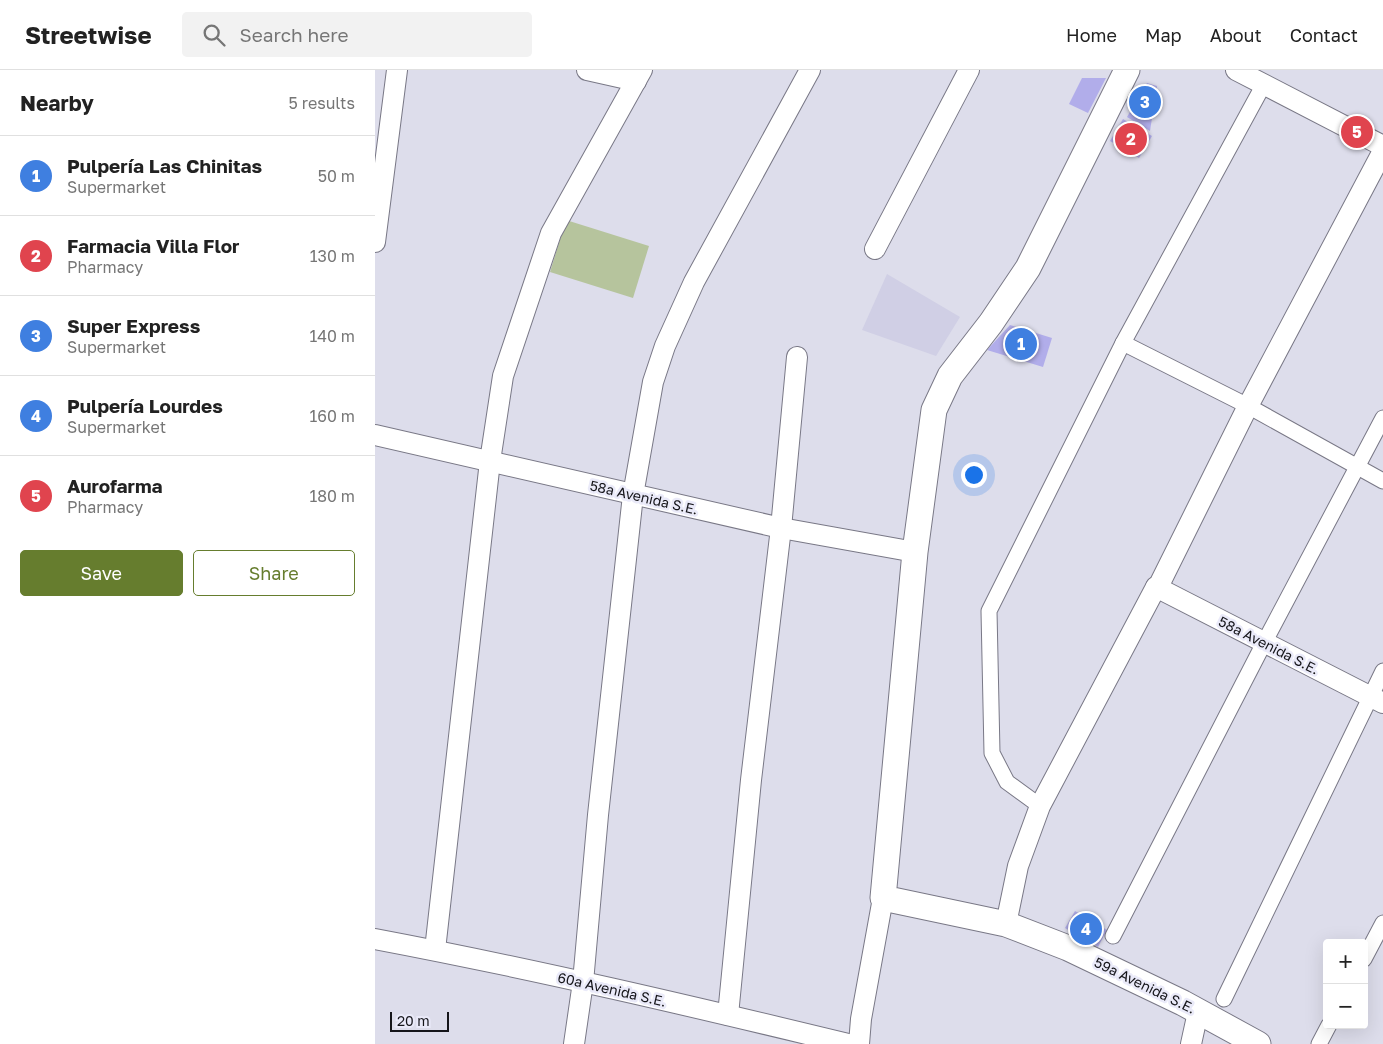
<!DOCTYPE html>
<html lang="en">
<head>
<meta charset="utf-8">
<style>
  :root { --surface:#fff; --page:#f2f2f2; --text:#222; --muted:#767676; --line:#e0e0e0; --accent:#667d2e }
  body { margin:0; font-family:"Golos Text",sans-serif; background:var(--page); color:var(--text) }
  .controls { position:absolute; right:15px; bottom:15px; display:grid; overflow:hidden; border-radius:5px; box-shadow:0 5px 20px #0002 }
  .controls button { width:45px; height:45px; display:grid; place-items:center; padding:0; border:0; border-bottom:1px solid var(--line); background:var(--surface); color:var(--text); font:25px sans-serif }
  .scale { position:absolute; left:15px; bottom:12px; width:59px; box-sizing:border-box; padding-left:5px; border:2px solid #15151a; border-top:0; font-size:14px; line-height:18px; white-space:nowrap; color:#15151a; -webkit-text-stroke:4px #eaeaf9; paint-order:stroke }
  .you { position:absolute; left:598px; top:404px; width:18px; height:18px; margin:-12px; border:4px solid #fff; border-radius:50%; background:#1a73e8; box-shadow:0 0 0 8px #1a73e833 }
  .badge { display:grid; place-items:center; width:32px; height:32px; border-radius:50%; background:var(--accent); color:#fff; font-size:16px; font-weight:700 }
  .pin { position:absolute; translate:-50% -50%; border:2px solid #fff; box-shadow:0 1px 5px #0006 }
  .list { margin:0; padding:0; list-style:none }
  h2 { display:flex; justify-content:space-between; align-items:center; height:65px; margin:0; padding:0 20px; font-size:21px }
  h2 small { font-size:16px; font-weight:400; color:var(--muted) }
  .list li { display:grid; grid-template-columns:32px 1fr auto; gap:15px; align-items:center; box-sizing:border-box; height:80px; padding:0 20px; border-top:1px solid var(--line) }
  .list b { display:block; font-size:19px; white-space:nowrap }
  .list p { margin:0; font-size:16px; white-space:nowrap; color:var(--muted) }
  .list em { font-size:16px; font-style:normal; color:var(--muted) }
  .actions { display:flex; gap:10px; padding:15px 20px }
  .actions a { flex:1; padding:11px 0; border:1px solid var(--accent); border-radius:5px; text-align:center; font-size:18px; color:var(--accent) }
  .actions .main { background:var(--accent); color:#fff }
  .icon { flex:none; width:28px; height:28px; fill:none; stroke:currentColor; stroke-width:2; stroke-linecap:round; stroke-linejoin:round }
  .map { position:relative; flex:none; width:1008px; height:974px; overflow:hidden }
  header { display:flex; align-items:center; gap:30px; box-sizing:border-box; height:70px; padding:0 25px; background:var(--surface); border-bottom:1px solid var(--line) }
  header strong { font-size:24px }
  nav { display:flex; gap:28px; margin-inline-start:auto; font-size:18px }
  .search { width:350px; height:45px; background:var(--page); display:flex; align-items:center; gap:12px; box-sizing:border-box; padding:0 18px; border-radius:5px; color:var(--muted); font-size:19px }
  main { display:flex }
  aside { flex:1; background:var(--surface) }
  .map>svg:first-child { display:block }
</style>
</head>
<body>
<header>
<strong>Streetwise</strong>
<div class="search"><svg class="icon" aria-label="search" viewBox="0 0 24 24"><circle cx="10" cy="10" r="6"/><path d="M15 15l6 6"/></svg>Search here</div>
<nav><a>Home</a><a>Map</a><a>About</a><a>Contact</a></nav>
</header>
<main>
<aside>
<h2>Nearby<small>5 results</small></h2>
<ul class="list">
<li><span class="badge" style="background:#3f7fe0">1</span><div><b>Pulpería Las Chinitas</b><p>Supermarket</p></div><em>50 m</em></li>
<li><span class="badge" style="background:#e0444e">2</span><div><b>Farmacia Villa Flor</b><p>Pharmacy</p></div><em>130 m</em></li>
<li><span class="badge" style="background:#3f7fe0">3</span><div><b>Super Express</b><p>Supermarket</p></div><em>140 m</em></li>
<li><span class="badge" style="background:#3f7fe0">4</span><div><b>Pulpería Lourdes</b><p>Supermarket</p></div><em>160 m</em></li>
<li><span class="badge" style="background:#e0444e">5</span><div><b>Aurofarma</b><p>Pharmacy</p></div><em>180 m</em></li>
</ul>
<div class="actions"><a class="main">Save</a><a>Share</a></div>
</aside>
<div class="map">
<svg width="1008" height="974" viewBox="0 0 1008 974">
  <rect width="100%" height="100%" fill="#ddddeb"/>
  <!-- built -->
  <path fill="#d0cfe5" d="M512,204l73,43 -24,39 -74,-26z"/>
  <!-- green -->
  <path fill="#b6c49d" d="M191,150l83,26 -16,52 -83,-26z"/>
  <!-- building -->
  <g fill="#b1adea">
    <path d="M707,8h24l-18,35 -19,-9z"/>
    <path d="M772,13l10,3 -7,45 -23,-14z"/>
    <path d="M748,49l29,17 -13,22 -29,-17z"/>
    <path d="M635,255l42,13 -9,29 -56,-17z"/>
    <path d="M700,841l32,19 -9,17 -33,-19z"/>
  </g>
  <g fill="none" stroke-linecap="round" stroke-linejoin="round">
    <defs>
      <g id="pedestrian">
        <path d="M748,273l125,63 135,75"/>
        <path d="M665,736l-33,-24 -15,-29 -3,-142 134,-268 141,-259"/>
        <path d="M738,866l151,-293 119,-225"/>
        <path d="M989,889l19,-36"/>
        <path d="M849,929l159,-328"/>
        <path d="M944,974l10,-19"/>
      </g>
      <g id="minor">
        <path d="M212,0l49,11"/>
        <path d="M861,0l147,76"/>
        <path d="M0,172l22,-172"/>
        <path d="M500,179l94,-179"/>
        <path d="M0,365l406,93 134,24"/>
        <path d="M781,517l227,116"/>
        <path d="M631,854l12,-58 22,-60 116,-219h2l90,-181 135,-255"/>
        <path d="M0,869c159,30 316,67 473,105"/>
        <path d="M60,880l55,-489 13,-85 48,-143 91,-163"/>
        <path d="M353,945l23,-235 30,-252 16,-171"/>
        <path d="M199,974l9,-62 15,-167 35,-320 20,-113 12,-36 29,-64 116,-212"/>
        <path d="M484,974l2,-25 22,-121"/>
        <path d="M816,974l7,-32"/>
      </g>
      <path id="tertiary" d="M752,0l-99,198 -37,55 -41,53 -16,34 -19,142 -32,346 123,26 62,24 115,55 75,41"/>
    </defs>
    <!-- pedestrian casing -->
    <use href="#pedestrian" stroke="#797886" stroke-width="17"/>
    <!-- minor casing -->
    <use href="#minor" stroke="#797886" stroke-width="22"/>
    <!-- tertiary casing -->
    <use href="#tertiary" stroke="#797886" stroke-width="27"/>
    <!-- pedestrian -->
    <use href="#pedestrian" stroke="#fff" stroke-width="15"/>
    <!-- minor -->
    <use href="#minor" stroke="#fff" stroke-width="20"/>
    <!-- tertiary -->
    <use href="#tertiary" stroke="#fff" stroke-width="25"/>
  </g>
  <g text-anchor="middle" dominant-baseline="central" stroke-width="5" stroke-linejoin="round" paint-order="stroke">
    <!-- street labels -->
    <g font-size="14" fill="#15151a" stroke="#eaeaf9">
      <text transform="translate(269 427) rotate(13)">58a Avenida S.E.</text>
      <text transform="translate(894 575) rotate(27)">58a Avenida S.E.</text>
      <text transform="translate(770 915) rotate(26)">59a Avenida S.E.</text>
      <text transform="translate(237 919) rotate(13)">60a Avenida S.E.</text>
    </g>
  </g>
</svg>
<div class="controls">
<button>+</button>
<button>−</button>
</div>
<div class="scale">20 m</div>
<div class="you"></div>
<div class="pin badge" style="left:646px;top:274px;background:#3f7fe0">1</div>
<div class="pin badge" style="left:756px;top:69px;background:#e0444e">2</div>
<div class="pin badge" style="left:770px;top:32px;background:#3f7fe0">3</div>
<div class="pin badge" style="left:711px;top:859px;background:#3f7fe0">4</div>
<div class="pin badge" style="left:982px;top:62px;background:#e0444e">5</div>
</div>
</main>
</body>
</html>
